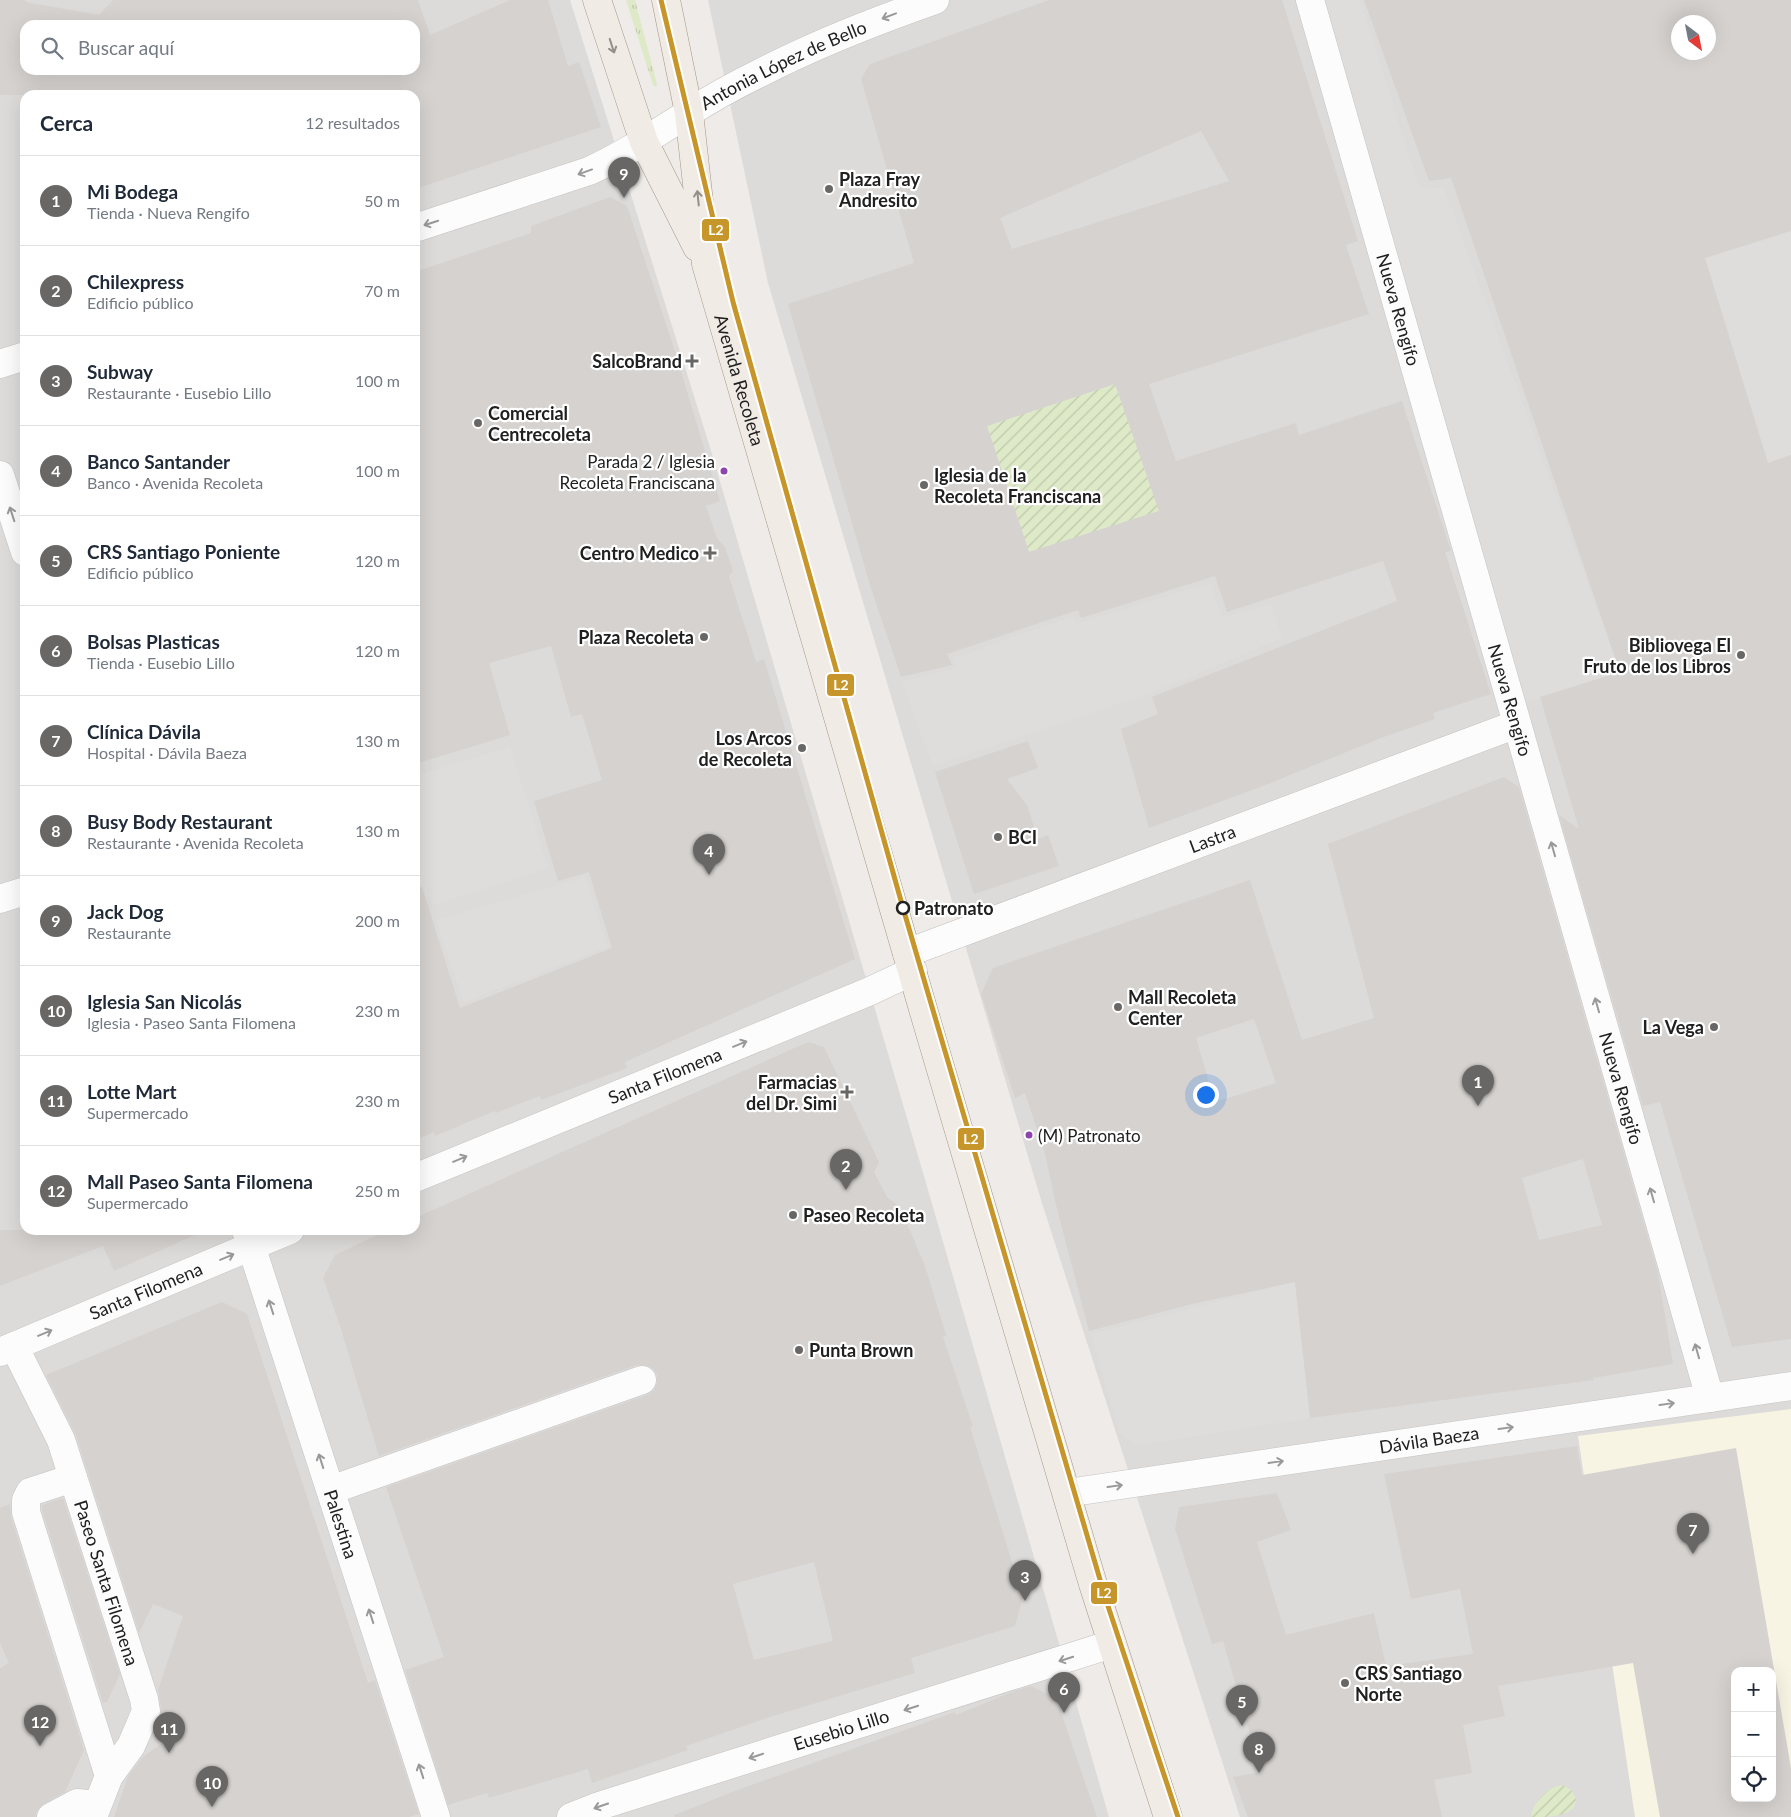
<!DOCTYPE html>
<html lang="es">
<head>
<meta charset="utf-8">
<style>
  :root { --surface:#fff; --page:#f6f6f7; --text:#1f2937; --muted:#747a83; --line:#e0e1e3; --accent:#686766 }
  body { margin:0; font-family:Lato,sans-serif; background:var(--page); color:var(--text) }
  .controls { position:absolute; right:15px; bottom:15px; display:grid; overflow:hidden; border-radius:10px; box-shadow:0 5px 20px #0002 }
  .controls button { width:45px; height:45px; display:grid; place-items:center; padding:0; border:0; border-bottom:1px solid var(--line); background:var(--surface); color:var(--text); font:25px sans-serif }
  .compass { position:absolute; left:1671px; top:15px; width:45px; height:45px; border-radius:50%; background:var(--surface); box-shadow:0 5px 20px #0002; rotate:148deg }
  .you { position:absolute; left:1205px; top:1094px; width:18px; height:18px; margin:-12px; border:4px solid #fff; border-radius:50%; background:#1a73e8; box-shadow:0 0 0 8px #1a73e833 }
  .badge { display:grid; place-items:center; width:32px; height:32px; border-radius:50%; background:var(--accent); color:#fff; font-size:16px; font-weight:700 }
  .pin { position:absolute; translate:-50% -41px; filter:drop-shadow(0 1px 2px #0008) }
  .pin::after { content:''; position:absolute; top:26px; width:18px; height:15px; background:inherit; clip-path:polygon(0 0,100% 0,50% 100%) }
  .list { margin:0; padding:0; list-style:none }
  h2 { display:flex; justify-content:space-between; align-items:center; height:65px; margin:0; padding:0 20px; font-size:21px }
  h2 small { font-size:16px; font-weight:400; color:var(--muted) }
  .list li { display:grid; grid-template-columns:32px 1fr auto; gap:15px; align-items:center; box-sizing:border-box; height:90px; padding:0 20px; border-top:1px solid var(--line) }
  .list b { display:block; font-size:19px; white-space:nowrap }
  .list p { margin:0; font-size:16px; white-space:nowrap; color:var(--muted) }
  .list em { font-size:16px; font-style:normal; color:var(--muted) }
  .icon { flex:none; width:28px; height:28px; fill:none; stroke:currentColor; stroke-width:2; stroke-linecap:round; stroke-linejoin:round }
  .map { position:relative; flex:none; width:1791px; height:1817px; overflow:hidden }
  .search { position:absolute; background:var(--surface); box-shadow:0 5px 20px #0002; left:20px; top:20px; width:400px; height:55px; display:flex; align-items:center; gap:12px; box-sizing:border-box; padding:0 18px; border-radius:15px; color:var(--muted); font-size:19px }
  .panel { position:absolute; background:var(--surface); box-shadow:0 5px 20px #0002; left:20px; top:90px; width:400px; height:1145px; border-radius:15px }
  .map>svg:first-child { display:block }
</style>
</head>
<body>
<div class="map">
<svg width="1791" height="1817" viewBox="0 0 1791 1817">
  <defs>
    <pattern id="grass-tufts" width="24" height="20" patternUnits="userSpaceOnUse" patternTransform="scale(1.25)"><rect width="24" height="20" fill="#dee9c8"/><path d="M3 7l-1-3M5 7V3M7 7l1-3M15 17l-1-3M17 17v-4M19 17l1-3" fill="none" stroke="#bec8ac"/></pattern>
    <pattern id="garden-furrows" width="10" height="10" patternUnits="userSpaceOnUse" patternTransform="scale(1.25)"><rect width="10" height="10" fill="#dee9c8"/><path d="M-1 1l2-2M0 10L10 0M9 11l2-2" fill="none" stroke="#bec8ac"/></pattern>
  </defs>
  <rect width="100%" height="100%" fill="#eeebe8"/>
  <!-- residential -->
  <g fill="#dddbda" fill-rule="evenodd">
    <path d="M0,0h570l139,444 215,732 185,641h-1109zM25,25h390v45h-390zM25,95h390v1135h-390z"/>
    <path d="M708,0h1083v1817h-551l-199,-617 -273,-917zM1678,22h30v30h-30zM1735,1671h37v127h-37z"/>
  </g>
  <!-- education -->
  <path fill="#f7f4e4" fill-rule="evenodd" d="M1791,1409v408h-156l-57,-381zM1735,1671h37v127h-37z"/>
  <!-- grass -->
  <path fill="url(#grass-tufts)" d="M626,0h9l22,84 -1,3 -3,-2z"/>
  <!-- garden -->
  <g fill="url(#garden-furrows)">
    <path d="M1115,384l44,127 -130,41 -42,-126z"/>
    <path d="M1562,1785c12,4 21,18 6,27 -9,5 -25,5 -36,5 -2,-9 10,-22 18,-28 3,-2 8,-3 12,-4z"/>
  </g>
  <!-- parking -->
  <g fill="#dedddc">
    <path d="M1311,0h49l59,187 25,1 176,484 -95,31z"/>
    <path d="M1791,231v225l-23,7 -63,-205z"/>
    <path d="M1210,583l12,35 49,-14 11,34 -134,56 -215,72 -31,-84 54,-14 -2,-10 119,-42 3,8z"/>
    <path d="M510,747l38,121 -115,37 -3,-9 -15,5v-125z"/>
    <path d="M585,877l22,70 -143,55 -28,-82z"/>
    <path d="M1295,1282l15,136 -173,27 -18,-13 -28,-98z"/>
  </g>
  <!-- building -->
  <g fill="#d5d2cf" fill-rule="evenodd">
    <path d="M0,0h25l1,2 73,13 14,-15h305l12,35 80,-35h38l20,66 11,-4 22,65 -186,62v-94h-415zM25,25h390v45h-390z"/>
    <path d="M1049,0h233l76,241 -12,4 23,69 -220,70 27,77 120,-38 3,12 103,-34 49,150 -6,1 46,142 -58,19 2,6 -54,19 -118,48 -114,42 -28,-99 37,-15 -6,-17 245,-96 -14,-40 -156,51 -12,-36 -134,42 -3,-8 -131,44 5,11 -51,12 -30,-89 -83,-284 126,-41 -53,-184 9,-15zM1201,131l28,50 -217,68 -12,-31zM1115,384l44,127 -130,41 -42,-126z"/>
    <path d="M1364,0h427v231l-86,27 63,205 23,-8v884l-59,8 -72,-245 -17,4 -84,-291 20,14 -39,-132 80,-25 -169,-494 -22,3zM1678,22h30v30h-30z"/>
    <path d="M610,197l17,9 46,139 47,156 -14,5 11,32 8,9 8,24 -4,5 27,86 8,-3 91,300 -230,103 2,6 -86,32 -1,-4 -44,17 -1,-2 -60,25 -1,-4 -19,8v-252l7,-1 38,121 152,-60 -23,-76 -31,9 -24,-80 68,-21 -20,-66 -11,3 -20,-71 -62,17 21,72 -95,29v-492l116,-39v-7z"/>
    <path d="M1028,741l10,27 -31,11 20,26 11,34 10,-4 11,31 -85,28 -39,-122z"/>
    <path d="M1504,777l15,10 139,486 15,91 -80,14 1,2 -284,38 -15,-136 -99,21 -107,28 -33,-126 -11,-51 -20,-61 -10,5 -34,-104 12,-26 257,-88 52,160 72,-22 -46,-174zM1254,1019l22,64 -61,19 -19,-64zM1583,1159l19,66 -63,15 -17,-62z"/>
    <path d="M808,1042l16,5 55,115 -5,10 13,25 13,10 25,59 21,69 -3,2 30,89 -3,1 53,170 -8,29 -104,32 4,15 -145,44 -84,29 2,4 -96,33 -4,-14 -99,29 -2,-5 -39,12 -43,-135 39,-13 -58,-170 261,-92 7,-5 3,-7v-8l-5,-7 -8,-3h-7l-258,91 -39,-130 -17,-48 12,-23 53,-25h27v-12zM814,1562l19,79 -79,19 -21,-76z"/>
    <path d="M0,1230h206l-92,41 -11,-25 -103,40z"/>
    <path d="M222,1302l25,12 121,369 7,-3 44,134 -10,3h-295l14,-41 15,-19 26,-19 -8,-24v-6l-3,-18 25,-74 -30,-12 -14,29 -63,-198 -30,-60z"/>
    <path d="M1577,1446l5,29 154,-27 55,320v49h-131l-27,-154 -135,23 7,30 -42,9 9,48 -38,7 8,37h-194l-15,-40 28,-5 -38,-131 -11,3 -37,-115 4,-22 98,-14 14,37 -34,12 29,93 88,-22 12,53 87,-12 -13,-65 -49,10 -27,-125zM1735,1671h37v127h-37z"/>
    <path d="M63,1498l57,176 -13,28 -4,1 -61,-193v-5z"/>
    <path d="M10,1504l1,13 73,233 -19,42 -22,12 -5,5 -3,8h-35v-149l9,-5 -9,-20v-135z"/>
    <path d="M1030,1686l26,12 41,119h-422l-1,-2 61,-24 220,-79 1,3 51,-21z"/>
  </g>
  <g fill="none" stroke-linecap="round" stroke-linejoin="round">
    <defs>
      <g id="minor">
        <path id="s1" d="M1310,0l400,1398"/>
        <path id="s2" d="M415,228l174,-57c35,-16 66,-37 98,-57 23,-15 48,-29 73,-41 56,-29 115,-52 175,-73"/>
        <path d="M0,364l25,-8"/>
        <path d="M0,475l25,77"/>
        <path d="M0,899l25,-8"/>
        <path id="s3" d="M907,953l610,-229"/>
        <path id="s4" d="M415,1178l453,-186 45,-21"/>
        <path id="s5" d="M246,1230l190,587"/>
        <path id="s6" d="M14,1346l47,94 83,259 2,12 -5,12 -10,23 -22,30 -16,41"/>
        <path id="s7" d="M0,1352l290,-122"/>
        <path d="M73,1478l-43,14 -4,8v12l83,264"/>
        <path d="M331,1490l311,-110"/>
        <path id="s8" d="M1067,1493l724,-107"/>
        <path d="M51,1817l26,-14 19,2"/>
        <path id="s9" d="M571,1817l28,-11 513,-162"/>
      </g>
      <g id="major">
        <path d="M597,0l47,142 53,105"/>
        <path id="s10" d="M666,0l23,113 17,151 222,762 165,558 75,233"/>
      </g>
    </defs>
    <!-- minor casing -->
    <use href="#minor" stroke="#c5c4c3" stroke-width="29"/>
    <!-- major casing -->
    <use href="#major" stroke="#a49785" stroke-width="29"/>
    <!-- minor -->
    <use href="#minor" stroke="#fcfcfc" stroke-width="28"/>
    <!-- major -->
    <use href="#major" stroke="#f1ebe5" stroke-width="28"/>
    <defs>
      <path id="metro-1" d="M661,0l72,302 170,606 203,692 72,217"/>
    </defs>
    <!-- metro-1 casing -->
    <use href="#metro-1" stroke="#fff" stroke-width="9"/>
    <!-- metro-1 -->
    <use href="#metro-1" stroke="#c7962a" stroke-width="5"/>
  </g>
  <!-- one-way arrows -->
  <defs><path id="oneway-shaft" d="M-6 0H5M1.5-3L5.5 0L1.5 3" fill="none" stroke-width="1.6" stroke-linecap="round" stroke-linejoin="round" transform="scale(1.25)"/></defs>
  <g stroke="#999">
    <use href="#oneway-shaft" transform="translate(889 16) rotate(159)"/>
    <use href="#oneway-shaft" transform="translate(585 172) rotate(160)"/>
    <use href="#oneway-shaft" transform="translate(431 223) rotate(162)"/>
    <use href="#oneway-shaft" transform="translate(12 514) rotate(-108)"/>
    <use href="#oneway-shaft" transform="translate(1553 849) rotate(-106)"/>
    <use href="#oneway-shaft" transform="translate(1597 1005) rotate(-106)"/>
    <use href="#oneway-shaft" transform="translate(740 1044) rotate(-22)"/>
    <use href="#oneway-shaft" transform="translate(460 1159) rotate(-23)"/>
    <use href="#oneway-shaft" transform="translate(1652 1195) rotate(-106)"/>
    <use href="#oneway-shaft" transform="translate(227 1257) rotate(-23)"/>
    <use href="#oneway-shaft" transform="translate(271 1307) rotate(-108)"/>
    <use href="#oneway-shaft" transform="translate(45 1333) rotate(-23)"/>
    <use href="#oneway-shaft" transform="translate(1697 1351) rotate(-106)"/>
    <use href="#oneway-shaft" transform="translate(1667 1404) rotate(-8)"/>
    <use href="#oneway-shaft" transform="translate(1506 1428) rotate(-8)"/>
    <use href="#oneway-shaft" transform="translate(321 1461) rotate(-108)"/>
    <use href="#oneway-shaft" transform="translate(1276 1462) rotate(-8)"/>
    <use href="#oneway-shaft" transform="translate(1115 1486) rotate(-8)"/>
    <use href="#oneway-shaft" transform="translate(371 1616) rotate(-108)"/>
    <use href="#oneway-shaft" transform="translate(1066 1659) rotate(162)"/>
    <use href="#oneway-shaft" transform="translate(911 1708) rotate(162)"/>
    <use href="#oneway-shaft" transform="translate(756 1756) rotate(162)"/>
    <use href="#oneway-shaft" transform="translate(421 1771) rotate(-108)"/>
    <use href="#oneway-shaft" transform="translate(601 1806) rotate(161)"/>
  </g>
  <g stroke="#93908c">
    <use href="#oneway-shaft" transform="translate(612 46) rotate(72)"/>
    <use href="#oneway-shaft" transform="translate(698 198) rotate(-96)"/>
  </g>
  <!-- markers -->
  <g fill="#686766" stroke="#fff" stroke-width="2">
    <circle cx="829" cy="189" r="5"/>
    <path d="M689.5 353.5h5v5h5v5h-5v5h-5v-5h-5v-5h5z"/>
    <circle cx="478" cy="423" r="5"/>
    <circle cx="924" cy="485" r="5"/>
    <path d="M707.5 545.5h5v5h5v5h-5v5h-5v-5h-5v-5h5z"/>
    <circle cx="704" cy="637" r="5"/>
    <circle cx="1741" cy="655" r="5"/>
    <circle cx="802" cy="748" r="5"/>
    <circle cx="998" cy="837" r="5"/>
    <circle cx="1118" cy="1007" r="5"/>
    <circle cx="1714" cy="1027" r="5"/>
    <path d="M844.5 1084.5h5v5h5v5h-5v5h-5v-5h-5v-5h5z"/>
    <circle cx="793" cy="1215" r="5"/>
    <circle cx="799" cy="1350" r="5"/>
    <circle cx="1345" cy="1683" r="5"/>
  </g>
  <g fill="#8e44ad" stroke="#fff" stroke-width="2">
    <circle cx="724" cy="471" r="4.5"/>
    <circle cx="1029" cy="1135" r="4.5"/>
  </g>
  <circle fill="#fff" stroke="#202020" stroke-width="2.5" cx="903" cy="908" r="6"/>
  <g text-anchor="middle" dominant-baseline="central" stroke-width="4.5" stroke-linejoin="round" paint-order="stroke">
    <!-- bus labels -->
    <g font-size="17" fill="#202020" stroke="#fff" text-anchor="end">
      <text x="715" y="461">Parada 2 / Iglesia<tspan x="715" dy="21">Recoleta Franciscana</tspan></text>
      <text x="1038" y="1135" text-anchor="start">(M) Patronato</text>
    </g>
    <!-- street labels -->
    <g font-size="18" fill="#202020" stroke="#fff">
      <text stroke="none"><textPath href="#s2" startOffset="405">Antonia López de Bello</textPath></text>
      <text stroke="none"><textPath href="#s1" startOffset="322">Nueva Rengifo</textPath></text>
      <text stroke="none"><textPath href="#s10" startOffset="388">Avenida Recoleta</textPath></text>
      <text stroke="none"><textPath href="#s1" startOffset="728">Nueva Rengifo</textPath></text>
      <text stroke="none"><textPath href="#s3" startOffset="326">Lastra</textPath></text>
      <text stroke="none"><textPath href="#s4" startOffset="270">Santa Filomena</textPath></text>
      <text stroke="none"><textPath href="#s1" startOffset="1132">Nueva Rengifo</textPath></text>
      <text stroke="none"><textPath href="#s7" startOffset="158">Santa Filomena</textPath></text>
      <text stroke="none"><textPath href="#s8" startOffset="366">Dávila Baeza</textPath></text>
      <text stroke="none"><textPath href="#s5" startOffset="309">Palestina</textPath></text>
      <text stroke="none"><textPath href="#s6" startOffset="255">Paseo Santa Filomena</textPath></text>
      <text stroke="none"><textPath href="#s9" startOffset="284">Eusebio Lillo</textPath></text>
    </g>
    <!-- poi labels -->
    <g font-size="18" font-weight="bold" fill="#202020" stroke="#fff" text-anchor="start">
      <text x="839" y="179">Plaza Fray<tspan x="839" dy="21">Andresito</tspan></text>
      <text x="682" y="361" text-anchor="end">SalcoBrand</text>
      <text x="488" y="413">Comercial<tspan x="488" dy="21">Centrecoleta</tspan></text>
      <text x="934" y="475">Iglesia de la<tspan x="934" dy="21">Recoleta Franciscana</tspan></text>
      <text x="699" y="553" text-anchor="end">Centro Medico</text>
      <text x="694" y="637" text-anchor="end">Plaza Recoleta</text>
      <text x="1731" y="645" text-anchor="end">Bibliovega El<tspan x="1731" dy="21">Fruto de los Libros</tspan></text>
      <text x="792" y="738" text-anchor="end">Los Arcos<tspan x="792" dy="21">de Recoleta</tspan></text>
      <text x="1008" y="837">BCI</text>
      <text x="1128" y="997">Mall Recoleta<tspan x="1128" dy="21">Center</tspan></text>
      <text x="1704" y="1027" text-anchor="end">La Vega</text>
      <text x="837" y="1082" text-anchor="end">Farmacias<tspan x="837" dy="21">del Dr. Simi</tspan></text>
      <text x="803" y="1215">Paseo Recoleta</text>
      <text x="809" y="1350">Punta Brown</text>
      <text x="1355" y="1673">CRS Santiago<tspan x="1355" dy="21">Norte</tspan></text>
    </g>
    <!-- stop labels -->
    <g font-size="18" font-weight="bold" fill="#202020" stroke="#fff" text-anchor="start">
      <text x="914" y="908">Patronato</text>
    </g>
  </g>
  <g stroke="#fff" stroke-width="2">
    <rect x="701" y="218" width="29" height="24" rx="5" fill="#c7962a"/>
    <rect x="826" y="673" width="29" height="24" rx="5" fill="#c7962a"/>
    <rect x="957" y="1127" width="28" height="24" rx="5" fill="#c7962a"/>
    <rect x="1090" y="1581" width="28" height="24" rx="5" fill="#c7962a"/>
  </g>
  <g font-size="14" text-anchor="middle" font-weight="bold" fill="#fff">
    <text x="716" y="235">L2</text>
    <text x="841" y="690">L2</text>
    <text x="971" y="1144">L2</text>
    <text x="1104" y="1598">L2</text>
  </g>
</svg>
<div class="controls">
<button>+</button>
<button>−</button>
<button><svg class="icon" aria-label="locate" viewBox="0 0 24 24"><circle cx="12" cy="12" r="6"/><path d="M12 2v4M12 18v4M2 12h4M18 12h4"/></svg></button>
</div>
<svg class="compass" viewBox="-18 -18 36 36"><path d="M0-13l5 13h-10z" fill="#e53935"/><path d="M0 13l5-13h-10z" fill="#747a83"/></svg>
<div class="you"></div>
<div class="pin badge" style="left:1478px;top:1106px">1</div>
<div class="pin badge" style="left:846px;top:1190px">2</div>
<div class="pin badge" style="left:1025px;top:1601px">3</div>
<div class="pin badge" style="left:709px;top:875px">4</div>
<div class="pin badge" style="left:1242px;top:1726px">5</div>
<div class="pin badge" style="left:1064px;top:1713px">6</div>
<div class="pin badge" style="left:1693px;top:1554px">7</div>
<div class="pin badge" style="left:1259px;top:1773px">8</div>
<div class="pin badge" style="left:624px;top:198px">9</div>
<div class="pin badge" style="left:212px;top:1807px">10</div>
<div class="pin badge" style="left:169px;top:1753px">11</div>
<div class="pin badge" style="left:40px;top:1746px">12</div>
<div class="search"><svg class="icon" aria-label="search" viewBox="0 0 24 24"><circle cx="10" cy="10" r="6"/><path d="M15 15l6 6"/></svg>Buscar aquí</div>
<section class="panel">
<h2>Cerca<small>12 resultados</small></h2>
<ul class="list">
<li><span class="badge">1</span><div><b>Mi Bodega</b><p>Tienda · Nueva Rengifo</p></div><em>50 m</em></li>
<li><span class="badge">2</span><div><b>Chilexpress</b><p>Edificio público</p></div><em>70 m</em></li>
<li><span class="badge">3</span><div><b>Subway</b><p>Restaurante · Eusebio Lillo</p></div><em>100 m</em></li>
<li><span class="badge">4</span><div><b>Banco Santander</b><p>Banco · Avenida Recoleta</p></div><em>100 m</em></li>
<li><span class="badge">5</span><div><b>CRS Santiago Poniente</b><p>Edificio público</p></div><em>120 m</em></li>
<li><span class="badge">6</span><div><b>Bolsas Plasticas</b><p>Tienda · Eusebio Lillo</p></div><em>120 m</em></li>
<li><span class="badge">7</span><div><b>Clínica Dávila</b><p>Hospital · Dávila Baeza</p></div><em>130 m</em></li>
<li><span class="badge">8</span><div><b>Busy Body Restaurant</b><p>Restaurante · Avenida Recoleta</p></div><em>130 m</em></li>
<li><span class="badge">9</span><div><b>Jack Dog</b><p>Restaurante</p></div><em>200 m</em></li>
<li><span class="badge">10</span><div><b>Iglesia San Nicolás</b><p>Iglesia · Paseo Santa Filomena</p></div><em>230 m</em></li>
<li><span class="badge">11</span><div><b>Lotte Mart</b><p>Supermercado</p></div><em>230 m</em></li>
<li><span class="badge">12</span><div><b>Mall Paseo Santa Filomena</b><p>Supermercado</p></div><em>250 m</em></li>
</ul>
</section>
</div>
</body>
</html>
